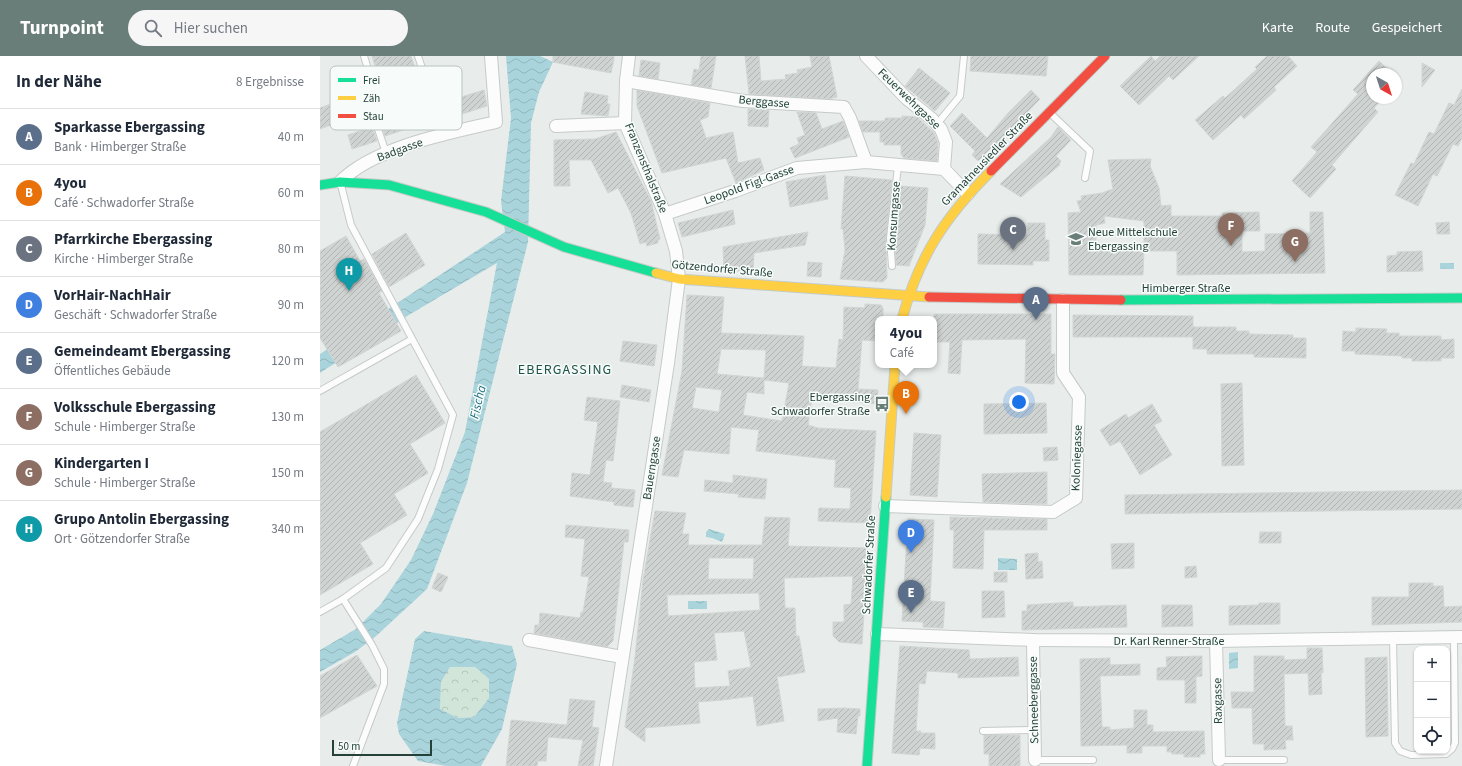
<!DOCTYPE html>
<html lang="de">
<head>
<meta charset="utf-8">
<style>
  :root { --surface:#fff; --page:#f6f6f7; --text:#1f2937; --muted:#747a83; --line:#e0e1e3; --accent:#697e78 }
  body { margin:0; font-family:"Source Sans 3",sans-serif; background:var(--page); color:var(--text) }
  .controls { position:absolute; right:12px; bottom:12px; display:grid; overflow:hidden; border-radius:8px; box-shadow:0 1px 3px #0004 }
  .controls button { width:36px; height:36px; display:grid; place-items:center; padding:0; border:0; border-bottom:1px solid var(--line); background:var(--surface); color:var(--text); font:20px sans-serif }
  .compass { position:absolute; left:1046px; top:12px; width:36px; height:36px; border-radius:50%; background:var(--surface); box-shadow:0 1px 3px #0004; rotate:141deg }
  .scale { position:absolute; left:12px; bottom:10px; width:100px; box-sizing:border-box; padding-left:4px; border:2px solid #24423a; border-top:0; font-size:11px; line-height:14px; white-space:nowrap; color:#24423a; -webkit-text-stroke:3px #f7fbf9; paint-order:stroke }
  .you { position:absolute; left:699px; top:346px; width:14px; height:14px; margin:-10px; border:3px solid #fff; border-radius:50%; background:#1a73e8; box-shadow:0 0 0 6px #1a73e833 }
  .badge { display:grid; place-items:center; width:26px; height:26px; border-radius:50%; background:var(--accent); color:#fff; font-size:13px; font-weight:700 }
  .pin { position:absolute; translate:-50% -33px; filter:drop-shadow(0 1px 2px #0008) }
  .pin::after { content:''; position:absolute; top:21px; width:14px; height:12px; background:inherit; clip-path:polygon(0 0,100% 0,50% 100%) }
  .popup { position:absolute; left:555px; top:260px; width:62px; height:52px; box-sizing:border-box; display:grid; place-content:center; border-radius:8px; background:var(--surface); filter:drop-shadow(0 1px 3px #0005); font-size:13px; white-space:nowrap; color:var(--muted) }
  .popup b { font-size:15px; color:var(--text) }
  .popup::after { content:''; position:absolute; left:50%; top:100%; margin-left:-8px; border:8px solid transparent; border-top-color:var(--surface) }
  .list { margin:0; padding:0; list-style:none }
  h2 { display:flex; justify-content:space-between; align-items:center; height:52px; margin:0; padding:0 16px; font-size:17px }
  h2 small { font-size:13px; font-weight:400; color:var(--muted) }
  .list li { display:grid; grid-template-columns:26px 1fr auto; gap:12px; align-items:center; box-sizing:border-box; height:56px; padding:0 16px; border-top:1px solid var(--line) }
  .list b { display:block; font-size:15px; white-space:nowrap }
  .list p { margin:0; font-size:13px; white-space:nowrap; color:var(--muted) }
  .list em { font-size:13px; font-style:normal; color:var(--muted) }
  .icon { flex:none; width:22px; height:22px; fill:none; stroke:currentColor; stroke-width:2; stroke-linecap:round; stroke-linejoin:round }
  .map { position:relative; flex:none; width:1142px; height:710px; overflow:hidden }
  header { display:flex; align-items:center; gap:24px; box-sizing:border-box; height:56px; padding:0 20px; background:var(--accent); color:#fff }
  header strong { font-size:19px }
  nav { display:flex; gap:22px; margin-inline-start:auto; font-size:14px }
  .search { width:280px; height:36px; background:var(--page); display:flex; align-items:center; gap:10px; box-sizing:border-box; padding:0 14px; border-radius:22px; color:var(--muted); font-size:15px }
  main { display:flex }
  aside { flex:1; background:var(--surface) }
  .map>svg:first-child { display:block }
</style>
</head>
<body>
<header>
<strong>Turnpoint</strong>
<div class="search"><svg class="icon" aria-label="search" viewBox="0 0 24 24"><circle cx="10" cy="10" r="6"/><path d="M15 15l6 6"/></svg>Hier suchen</div>
<nav><a>Karte</a><a>Route</a><a>Gespeichert</a></nav>
</header>
<main>
<aside>
<h2>In der Nähe<small>8 Ergebnisse</small></h2>
<ul class="list">
<li><span class="badge" style="background:#5c6f8a">A</span><div><b>Sparkasse Ebergassing</b><p>Bank · Himberger Straße</p></div><em>40 m</em></li>
<li><span class="badge" style="background:#e8710a">B</span><div><b>4you</b><p>Café · Schwadorfer Straße</p></div><em>60 m</em></li>
<li><span class="badge" style="background:#6b7280">C</span><div><b>Pfarrkirche Ebergassing</b><p>Kirche · Himberger Straße</p></div><em>80 m</em></li>
<li><span class="badge" style="background:#3f7fe0">D</span><div><b>VorHair-NachHair</b><p>Geschäft · Schwadorfer Straße</p></div><em>90 m</em></li>
<li><span class="badge" style="background:#5c6f8a">E</span><div><b>Gemeindeamt Ebergassing</b><p>Öffentliches Gebäude</p></div><em>120 m</em></li>
<li><span class="badge" style="background:#8d6e63">F</span><div><b>Volksschule Ebergassing</b><p>Schule · Himberger Straße</p></div><em>130 m</em></li>
<li><span class="badge" style="background:#8d6e63">G</span><div><b>Kindergarten I</b><p>Schule · Himberger Straße</p></div><em>150 m</em></li>
<li><span class="badge" style="background:#0f9aa8">H</span><div><b>Grupo Antolin Ebergassing</b><p>Ort · Götzendorfer Straße</p></div><em>340 m</em></li>
</ul>
</aside>
<div class="map">
<svg width="1142" height="710" viewBox="0 0 1142 710">
  <defs>
    <pattern id="forest-crowns" width="20" height="18" patternUnits="userSpaceOnUse"><rect width="20" height="18" fill="#d1e6d8"/><path d="M2 6a3 3 0 1 1 6 0M12 15a3 3 0 1 1 6 0" fill="none" stroke="#b3c6ba"/></pattern>
    <pattern id="water-waves" width="16" height="10" patternUnits="userSpaceOnUse"><rect width="16" height="10" fill="#a9d4db"/><path d="M0 5q4-4 8 0t8 0" fill="none" stroke="#91b7bd"/></pattern>
    <pattern id="building-hatch" width="6" height="6" patternUnits="userSpaceOnUse"><rect width="6" height="6" fill="#cfd4d2"/><path d="M-1 1l2-2M0 6l6-6M5 7l2-2" fill="none" stroke="#b2b7b5"/></pattern>
  </defs>
  <rect width="100%" height="100%" fill="#e8edeb"/>
  <!-- forest -->
  <path fill="url(#forest-crowns)" d="M130,611h25l14,12v19l-15,19 -16,1 -18,-9 1,-27z"/>
  <!-- water -->
  <g fill="url(#water-waves)" fill-rule="evenodd">
    <path d="M186,0h34l13,6 -14,30 -8,31 -3,119 -61,241 -40,106 -52,48 -20,15 -35,20v-22l36,-21 25,-25 30,-44 22,-46 32,-82 32,-169 -85,50 -92,60v-19l185,-122 -4,-31 10,-83z"/>
    <rect x="1120" y="207" width="14" height="6"/>
    <path d="M389,473l16,5 -3,8 -10,-4 -6,-1v-5z"/>
    <path d="M678,502l19,1v11h-19z"/>
    <rect x="368" y="545" width="19" height="8"/>
    <path d="M104,575l88,15 5,18 -15,65 -21,37h-35l-28,-5 -19,-27 -2,-11 18,-84zM130,611h25l14,12v19l-15,19 -16,1 -18,-9 1,-27z"/>
    <path d="M918,596v16l-9,1v-16z"/>
  </g>
  <!-- building -->
  <g fill="url(#building-hatch)" stroke="#d1d6d4" fill-rule="evenodd">
    <path d="M52,0h39l6,18 -3,1 6,23 12,-4 8,24 -55,18 -6,-25 13,-4 -8,-22 -3,1z"/>
    <path d="M233,0h61v3l-3,14 -58,-11z"/>
    <path d="M381,0h15l-5,32 -20,-3 3,-16 5,1z"/>
    <path d="M425,0h14l2,25 25,-2 -1,-4 13,-2 -1,-3 15,-3 -2,-11h19l8,41 -8,2 -80,-5z"/>
    <path d="M651,0h77l-2,20 -76,-5z"/>
    <path d="M831,0l4,5 5,-5h39l-26,24 -4,-4 -30,29 -19,-19z"/>
    <path d="M947,0h21l9,10 -23,21 2,3 -32,29 -3,-4 -28,25 -18,-20 28,-24 2,2 32,-29 -2,-2z"/>
    <path d="M321,4l19,3 -2,16 -19,-3z"/>
    <path d="M1059,5l14,13h-21v24h11l-9,10 4,4 -46,53 4,4 -26,29 -18,-17 25,-29 -6,-5 47,-53 -5,-4z"/>
    <path d="M1102,7l13,7 -13,17z"/>
    <path d="M599,12l31,25 -15,18 -30,-25z"/>
    <path d="M1142,33v49l-4,8 -5,-2 -16,32 -4,-2 -15,32 -23,-11 16,-32 3,1 15,-32 5,2 15,-31 5,2z"/>
    <path d="M164,34l3,16 -25,8 -4,-16z"/>
    <path d="M317,34l73,13 -2,14 -8,3 6,18 27,-6 5,31 22,-5 4,12 -28,13 -10,-25 -64,15 -25,-67z"/>
    <path d="M711,34l9,9 -43,45 -1,-1 -18,18 -6,-6 3,-4 -25,-25 12,-13 25,25 22,-26z"/>
    <path d="M265,36l23,4 -1,8h3l-2,12 -27,-2z"/>
    <path d="M24,43l6,19 -30,11v-21z"/>
    <path d="M428,53l21,1 -1,17 -20,-1z"/>
    <path d="M477,56l19,1 6,16 21,-8 6,16 -54,21 -5,-10 9,-4 -2,-6 8,-3z"/>
    <path d="M582,60l15,1 17,16 4,10 -1,18 -33,-3 -3,-4v-9h-17v-3h-4v-10h-17l-4,-11h26v-3h17z"/>
    <path d="M52,71l5,14 -25,8 -4,-14z"/>
    <path d="M738,71l13,13 -15,16 5,5 -2,3 1,1 -39,32 -21,-13 51,-47z"/>
    <path d="M296,76l35,69 9,38 -2,1v3l-11,3 -1,-4 -6,2 -9,-31 -13,-25 -10,5 -17,-33h-22l1,26h-16v-46l41,-1z"/>
    <path d="M831,103l-1,7 9,22 2,18 10,-1v11h51v-3l37,-1 1,19h-18v21l23,-1v-17l45,-1v-21h13l2,61 -148,2v-24h-33l-1,24h-74l-1,-62 13,-1 -4,-11 5,-1 -1,-4 21,-3 11,-4 -5,-29zM784,160l40,5v28l-48,1v-25l9,-2z"/>
    <path d="M505,119l3,24 -38,8 -4,-25z"/>
    <path d="M525,120l47,4 -6,58 1,40 -4,4 -43,-3 5,-29 -2,-21h-2z"/>
    <path d="M580,130l28,2 -3,37 -16,41 -13,-1 -1,-27z"/>
    <path d="M413,154l2,14 -53,13 -4,-14z"/>
    <path d="M1129,166l1,12h-13l-1,-11z"/>
    <path d="M708,167h17v17h4v21h-16v4l-55,-1v-30l50,1z"/>
    <path d="M488,176l-3,13 -51,8 -1,19 -29,-2 -1,-23z"/>
    <path d="M86,177l19,32 -36,22 -17,-33z"/>
    <path d="M26,180l14,25 4,-2 18,32 -3,2 22,38 -63,36 -18,-29v-87z"/>
    <path d="M1102,195l1,20 -36,1v-16l10,-1v-3z"/>
    <path d="M488,206l14,1 -1,14 -14,-1z"/>
    <path d="M367,239l37,2 -3,36 83,3 -2,30 34,2 3,-29 4,1 1,-33 21,1v-4l16,1 2,3v11h-5v22l-16,-1 -4,49 20,1 -1,14 -65,-6 -4,27 10,3 58,3 -6,92 -52,-2 1,-13 31,1 1,-21 -17,-1 2,-27 -80,-9 3,-21 -28,-3 -2,27 -45,-4 -6,27 -16,-2 20,-104zM401,293l45,1 -2,28 -47,-4zM444,324l25,3 -7,38 -39,-6 4,-23 17,2zM376,331l26,3 -3,22 -27,-4z"/>
    <path d="M614,258h117v40h4l-1,30 -29,-1 1,-44 -64,1 -2,34 -12,-1 2,-31h-16z"/>
    <path d="M753,259l120,1v11h43v4h13v3l44,1v3h13v20l-52,-1v-3h-47v-5h-14v-12h-120z"/>
    <path d="M1036,272l31,1 -1,4h13v3h42v4l13,-1v19h-13v3h-29v-3h-10v-2l-47,-2v-3h-13l1,-20 13,1z"/>
    <path d="M303,285l34,4 -3,21 -34,-5z"/>
    <path d="M96,319l29,48 -35,21 18,29 -34,21 13,21 -47,28 13,21 -53,31v-163z"/>
    <path d="M922,327l2,82 -22,1 -1,-82z"/>
    <path d="M302,329l29,5 -2,12 -29,-5z"/>
    <path d="M267,341l33,4 -7,60 -7,-1 -3,22 9,1 -1,5 24,2 -2,17 -19,-2v-3l-44,-6 2,-23 18,2 8,-53 -14,-2z"/>
    <path d="M726,347l1,30 -63,1v-30z"/>
    <path d="M832,348l10,17 -8,4 18,30 -32,20 -20,-34 -10,5 -10,-16 26,-16 2,4z"/>
    <path d="M594,377l27,2 -4,62 -27,-2z"/>
    <path d="M737,391l1,13 -14,1 -1,-13z"/>
    <path d="M727,416v32l-64,-2 -1,-28z"/>
    <path d="M413,419l34,4 -2,20 -27,-2 1,-3 -35,-3 1,-11 28,3z"/>
    <path d="M1142,434v19l-337,5v-19z"/>
    <path d="M335,455l31,2 -4,21h7l-1,11h74l3,-28 25,1 -2,28 80,2 -6,96 -23,-2 -6,-6v-14h11v-17l7,-1 2,-28 -69,2 1,30h10l1,28h3l6,36 -28,5 7,44 -27,5 -4,-30 -30,4 -25,2 2,21 -55,5v14l-20,-15 10,-70 8,-77zM389,502h45l-1,21h-45zM439,537l1,17 -92,6 -1,-21zM424,575l7,36 -23,4 2,15 -35,2 -1,-26 23,-2 -3,-27z"/>
    <path d="M630,461l97,2v11h-63l-1,39 -30,-1 1,-38h-4z"/>
    <path d="M588,463l26,1 -4,81 15,1 -2,26 -20,-1v-5l-21,-1z"/>
    <path d="M246,469l63,5 -1,12h-4l-11,99 -6,6 -73,-14 1,-8h4l1,-12 40,5 1,-6h2l6,-35 -8,-1 4,-37 -20,-2z"/>
    <path d="M940,476h21v11h-22z"/>
    <path d="M814,487v25l-22,1 -1,-25z"/>
    <path d="M718,497v9l4,-1 1,17 -17,1 -1,-25z"/>
    <path d="M876,510l1,11 -12,1v-11z"/>
    <rect x="674" y="516" width="13" height="10"/>
    <path d="M118,517l10,4 -7,15 -9,-4z"/>
    <path d="M1089,527h24v3h10l1,21 18,-1v16l-90,3v-28h37z"/>
    <path d="M662,535h22l1,26 -23,1z"/>
    <path d="M753,546v5l53,-2 1,22 -105,3v-19h5v-6z"/>
    <path d="M939,547h21v21l-51,1v-19l30,-1z"/>
    <path d="M842,549h30l1,21 -31,1z"/>
    <path d="M580,590l69,4 1,9 48,-2 1,19 -61,2v-5l-31,-2 -2,13 -6,-1 -3,48h5l-1,2h15v16l-15,-1 -1,7 -27,-2z"/>
    <path d="M987,592h15l1,25h-2l1,21 -13,1 -1,-22 -24,1 1,52h7l1,14h-8l1,9 -22,1v-6h-11l-1,-36h-20l-1,-16h23v-36h30v4l23,-1z"/>
    <path d="M37,599l20,31 -57,32v-42z"/>
    <path d="M882,600v20l-6,1v26h-11v-23h-28v-12l10,-1 -1,-10z"/>
    <path d="M1067,601l1,79 -22,1 -1,-79z"/>
    <path d="M790,602v7l30,-1v11l-40,1 2,51h8v3l24,-2v-18h13v15h6v7l51,-1 1,23h-5v3h-16v-3h-12l-1,-2h-4v-6h-25v7h-15v-8l-46,1 -1,-87z"/>
    <path d="M250,643l25,2 -3,26 7,1 -6,38h-15l5,-26 -35,-3 -2,24h-8l-1,5h-31l5,-46 56,5z"/>
    <path d="M524,652l16,1v7h-2l-2,18 -19,-2 1,-14 -20,3v-12z"/>
    <path d="M664,679h36v31h-31v-12h-5z"/>
  </g>
  <g fill="none" stroke-linecap="round" stroke-linejoin="round">
    <defs>
      <g id="lane">
        <path d="M44,0l14,46 -6,9 14,42"/>
        <path d="M98,0l7,21 11,14 15,42"/>
        <path d="M730,57l40,38 -5,27"/>
        <path d="M617,68l23,-28 4,-40"/>
        <path d="M572,210l-2,-28 8,-72"/>
        <path d="M0,335l92,-52"/>
        <path d="M23,543l29,46 12,24v15l-31,82"/>
        <path d="M0,556l23,-13 43,-31 32,-49 20,-50 15,-54 -102,-190 -10,-40"/>
        <path d="M1073,582l2,105 5,8 11,4 35,-1 6,-5 3,-6 -1,-106"/>
        <path d="M663,675l51,-1"/>
        <path d="M715,704h58"/>
        <path d="M899,704h65"/>
      </g>
      <g id="street">
        <path d="M546,0l40,42 26,21 9,10 5,13 -2,27"/>
        <path d="M306,25l117,20 101,6 6,11 16,44"/>
        <path d="M236,70l69,-3"/>
        <path d="M20,126c34,-35 109,-49 156,-60l-5,-66"/>
        <path d="M345,158l70,-23 62,-23 69,-6 78,7 24,25"/>
        <path d="M565,450l168,6 23,-14 3,-101 -16,-24v-73"/>
        <path d="M557,578l156,6 183,1 246,-4"/>
        <path d="M209,584l93,17"/>
        <path d="M713,584l2,120"/>
        <path d="M896,585l3,119"/>
        <path d="M286,710l62,-403 11,-84 -3,-28 -11,-37 -40,-91 1,-42 3,-25"/>
      </g>
      <g id="fast">
        <path d="M0,129l20,-3 49,3 97,27 78,35 92,26"/>
        <path d="M801,244l341,-2"/>
        <path d="M547,710l19,-269"/>
      </g>
      <g id="slow">
        <path d="M336,217l23,6 250,18"/>
        <path d="M582,263c17,-63 43,-102 89,-148"/>
        <path d="M566,441l9,-132"/>
      </g>
      <g id="jam">
        <path d="M671,115l114,-115"/>
        <path d="M609,241l192,3"/>
      </g>
    </defs>
    <!-- lane casing -->
    <use href="#lane" stroke="#c5cac8" stroke-width="8"/>
    <!-- street casing -->
    <use href="#street" stroke="#c5cac8" stroke-width="14"/>
    <!-- fast casing -->
    <use href="#fast" stroke="#c3cbc8" stroke-width="11"/>
    <!-- slow casing -->
    <use href="#slow" stroke="#c3cbc8" stroke-width="11"/>
    <!-- jam casing -->
    <use href="#jam" stroke="#c3cbc8" stroke-width="11"/>
    <!-- lane -->
    <use href="#lane" stroke="#fcfcfc" stroke-width="6"/>
    <!-- street -->
    <use href="#street" stroke="#fcfcfc" stroke-width="12"/>
    <!-- fast -->
    <use href="#fast" stroke="#16e098" stroke-width="9"/>
    <!-- slow -->
    <use href="#slow" stroke="#ffcf43" stroke-width="9"/>
    <!-- jam -->
    <use href="#jam" stroke="#f24e42" stroke-width="9"/>
  </g>
  <!-- icons -->
  <defs>
    <symbol id="school-bare" viewBox="-9 -9 18 18"><path d="M0-5L7-2L0 1L-7-2ZM-4 1L0 2.5L4 1V4Q0 6-4 4Z" fill="#697e78" stroke="#f7fbf9" stroke-width="2.5" paint-order="stroke"/></symbol>
    <symbol id="bus-bare" viewBox="-9 -9 18 18"><path d="M-5-6H5V4H4V6H2V4H-2V6H-4V4H-5ZM-3.5-4V0h7V-4ZM-3.5 1.2v1.5H-2V1.2ZM2 1.2v1.5H3.5V1.2Z" fill="#697e78" stroke="#f7fbf9" stroke-width="2.5" paint-order="stroke"/></symbol>
  </defs>
  <g fill-rule="evenodd">
    <use href="#school-bare" x="745" y="172" width="22" height="22"/>
    <use href="#bus-bare" x="551" y="337" width="22" height="22"/>
  </g>
  <g text-anchor="middle" dominant-baseline="central" stroke-width="3" stroke-linejoin="round" paint-order="stroke">
    <!-- street labels -->
    <g font-size="12" fill="#24423a" stroke="#f7fbf9">
      <text transform="translate(589 43) rotate(44)">Feuerwehrgasse</text>
      <text transform="translate(444 46) rotate(5)">Berggasse</text>
      <text transform="translate(80 94) rotate(-20)">Badgasse</text>
      <text transform="translate(667 103) rotate(-46)">Gramatneusiedler Straße</text>
      <text transform="translate(326 112) rotate(68)">Franzensthalstraße</text>
      <text transform="translate(429 129) rotate(-20)">Leopold Figl-Gasse</text>
      <text transform="translate(574 160) rotate(-86)">Konsumgasse</text>
      <text transform="translate(402 213) rotate(5)">Götzendorfer Straße</text>
      <text x="866" y="232">Himberger Straße</text>
      <text transform="translate(757 402) rotate(-88)">Koloniegasse</text>
      <text transform="translate(332 412) rotate(-81)">Bauerngasse</text>
      <text transform="translate(549 509) rotate(-87)">Schwadorfer Straße</text>
      <text x="849" y="585">Dr. Karl Renner-Straße</text>
      <text transform="translate(714 644) rotate(-91)">Schneeberggasse</text>
      <text transform="translate(898 645) rotate(-91)">Raxgasse</text>
    </g>
    <!-- poi labels -->
    <g font-size="12" fill="#24423a" stroke="#f7fbf9" text-anchor="start">
      <text x="768" y="176">Neue Mittelschule<tspan x="768" dy="14">Ebergassing</tspan></text>
      <text x="550" y="341" text-anchor="end">Ebergassing<tspan x="550" dy="14">Schwadorfer Straße</tspan></text>
    </g>
    <!-- water labels -->
    <g font-size="13" font-style="italic" fill="#1c6f80" stroke="#f7fbf9">
      <text transform="translate(158 346) rotate(-77)">Fischa</text>
    </g>
    <!-- quarter labels -->
    <g font-size="14" letter-spacing="1" fill="#1f5548" stroke="#f7fbf9">
      <text x="245" y="314">EBERGASSING</text>
    </g>
  </g>
  <!-- legend -->
  <rect x="10" y="10" width="132" height="64" rx="6" fill="#f7fbf9" stroke="#b8c4c0" stroke-width="1"/>
  <rect x="18" y="22" width="18" height="4" fill="#16e098"/>
  <rect x="18" y="40" width="18" height="4" fill="#ffcf43"/>
  <rect x="18" y="58" width="18" height="4" fill="#f24e42"/>
  <g font-size="11" fill="#24423a">
    <text x="43" y="28">Frei</text>
    <text x="43" y="46">Zäh</text>
    <text x="43" y="64">Stau</text>
  </g>
</svg>
<div class="controls">
<button>+</button>
<button>−</button>
<button><svg class="icon" aria-label="locate" viewBox="0 0 24 24"><circle cx="12" cy="12" r="6"/><path d="M12 2v4M12 18v4M2 12h4M18 12h4"/></svg></button>
</div>
<svg class="compass" viewBox="-18 -18 36 36"><path d="M0-13l5 13h-10z" fill="#e53935"/><path d="M0 13l5-13h-10z" fill="#747a83"/></svg>
<div class="scale">50 m</div>
<div class="you"></div>
<div class="pin badge" style="left:716px;top:264px;background:#5c6f8a">A</div>
<div class="pin badge" style="left:586px;top:358px;background:#e8710a">B</div>
<div class="popup"><b>4you</b>Café</div>
<div class="pin badge" style="left:693px;top:194px;background:#6b7280">C</div>
<div class="pin badge" style="left:591px;top:497px;background:#3f7fe0">D</div>
<div class="pin badge" style="left:591px;top:557px;background:#5c6f8a">E</div>
<div class="pin badge" style="left:911px;top:190px;background:#8d6e63">F</div>
<div class="pin badge" style="left:975px;top:206px;background:#8d6e63">G</div>
<div class="pin badge" style="left:29px;top:235px;background:#0f9aa8">H</div>
</div>
</main>
</body>
</html>
